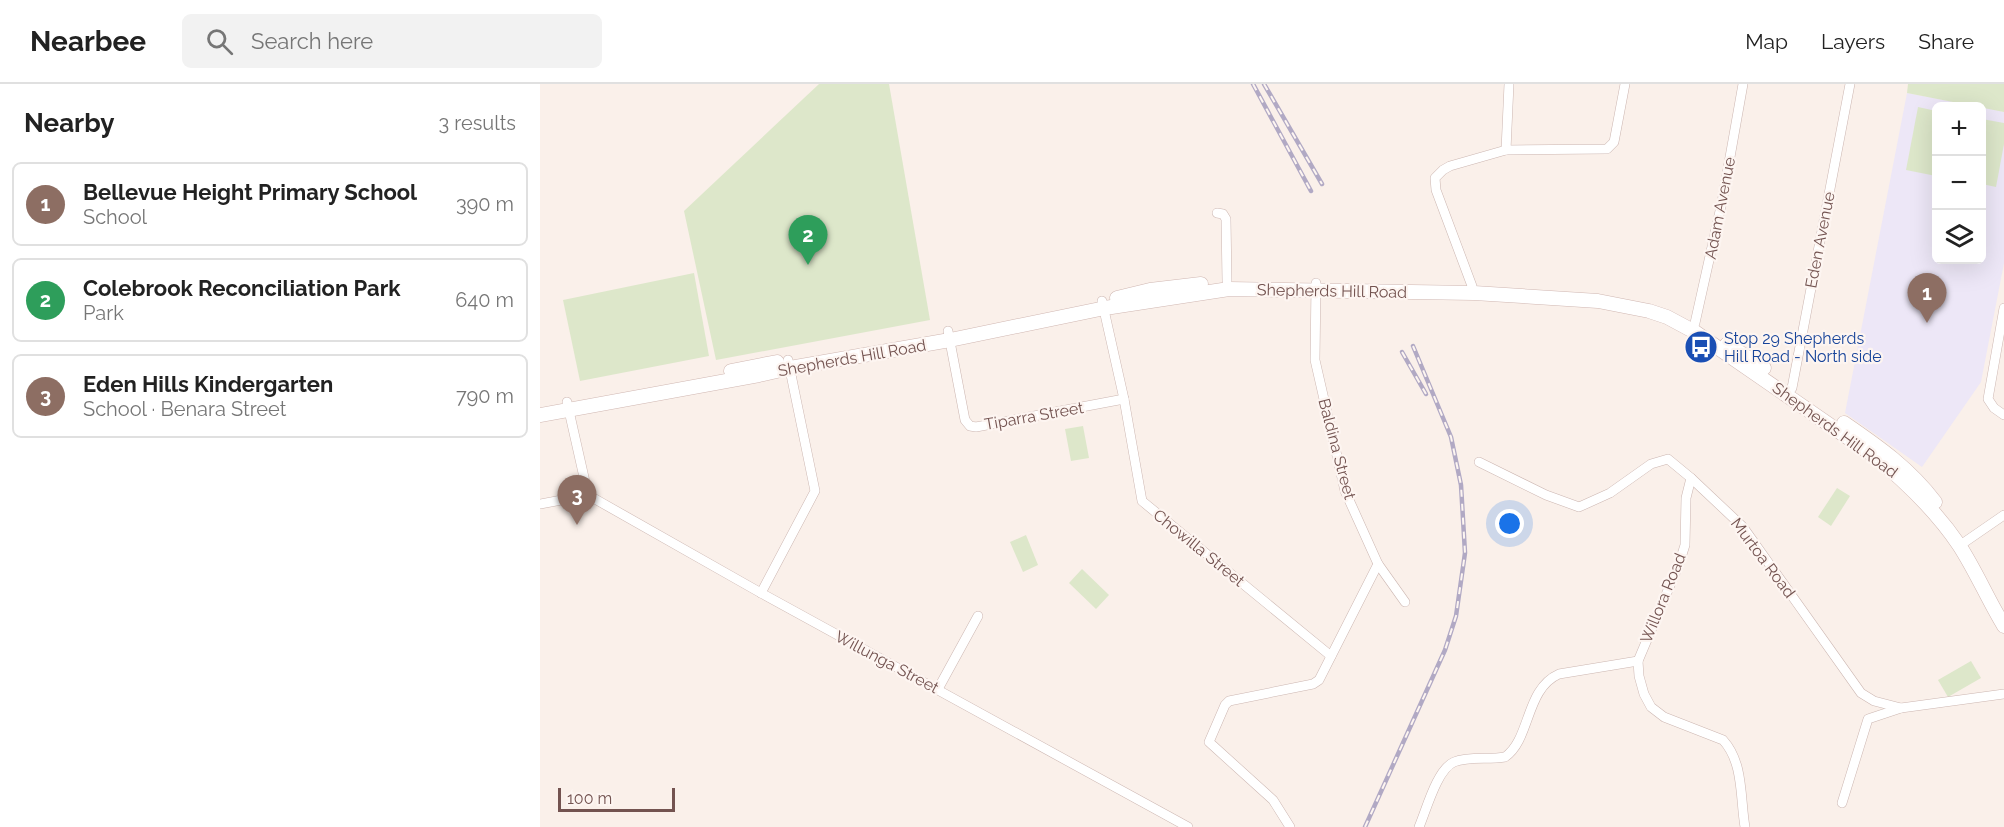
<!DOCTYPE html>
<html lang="en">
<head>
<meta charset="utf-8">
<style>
  :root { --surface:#fff; --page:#f2f2f2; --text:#222; --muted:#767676; --line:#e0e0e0; --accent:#d65e62 }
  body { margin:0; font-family:Raleway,sans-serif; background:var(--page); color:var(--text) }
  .controls { position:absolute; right:18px; top:18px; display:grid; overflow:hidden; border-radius:9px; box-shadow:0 6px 24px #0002 }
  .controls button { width:54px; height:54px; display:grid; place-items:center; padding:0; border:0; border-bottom:2px solid var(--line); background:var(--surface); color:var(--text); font:30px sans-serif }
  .scale { position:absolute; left:18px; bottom:15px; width:117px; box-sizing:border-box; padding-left:6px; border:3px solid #735350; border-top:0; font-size:16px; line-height:21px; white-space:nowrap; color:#735350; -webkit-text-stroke:4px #fdf5f1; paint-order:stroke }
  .you { position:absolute; left:970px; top:440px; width:21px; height:21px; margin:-15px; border:4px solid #fff; border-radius:50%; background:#1a73e8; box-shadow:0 0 0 9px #1a73e833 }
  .badge { display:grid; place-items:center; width:39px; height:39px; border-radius:50%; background:var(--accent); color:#fff; font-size:20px; font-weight:700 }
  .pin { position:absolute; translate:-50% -50px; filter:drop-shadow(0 2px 3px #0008) }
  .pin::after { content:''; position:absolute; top:32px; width:21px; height:18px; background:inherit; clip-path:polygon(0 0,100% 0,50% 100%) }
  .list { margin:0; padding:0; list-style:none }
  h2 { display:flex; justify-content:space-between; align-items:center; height:78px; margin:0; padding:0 24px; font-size:26px }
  h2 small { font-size:20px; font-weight:400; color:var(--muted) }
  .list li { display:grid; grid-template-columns:39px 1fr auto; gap:18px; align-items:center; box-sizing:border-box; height:84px; margin:0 12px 12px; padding:0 12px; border:2px solid var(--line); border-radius:9px }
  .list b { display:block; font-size:22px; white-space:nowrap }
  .list p { margin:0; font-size:20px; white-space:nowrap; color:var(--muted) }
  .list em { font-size:20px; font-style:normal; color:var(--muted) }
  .icon { flex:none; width:33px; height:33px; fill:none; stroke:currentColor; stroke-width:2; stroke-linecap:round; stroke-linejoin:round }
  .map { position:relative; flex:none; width:1464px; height:743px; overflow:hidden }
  header { display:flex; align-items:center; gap:36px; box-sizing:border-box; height:84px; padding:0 30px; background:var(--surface); border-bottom:2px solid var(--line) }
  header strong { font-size:28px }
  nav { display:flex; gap:33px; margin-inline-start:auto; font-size:21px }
  .search { width:420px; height:54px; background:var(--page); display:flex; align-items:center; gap:15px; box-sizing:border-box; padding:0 21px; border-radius:9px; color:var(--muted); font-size:22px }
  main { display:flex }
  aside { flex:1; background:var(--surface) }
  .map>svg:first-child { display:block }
</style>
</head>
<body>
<header>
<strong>Nearbee</strong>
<div class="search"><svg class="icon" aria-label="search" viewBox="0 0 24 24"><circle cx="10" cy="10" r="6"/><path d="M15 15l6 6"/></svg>Search here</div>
<nav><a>Map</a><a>Layers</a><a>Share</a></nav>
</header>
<main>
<aside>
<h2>Nearby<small>3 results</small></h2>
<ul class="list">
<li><span class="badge" style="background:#8d6e63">1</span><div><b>Bellevue Height Primary School</b><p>School</p></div><em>390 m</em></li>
<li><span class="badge" style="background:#2e9e5b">2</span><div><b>Colebrook Reconciliation Park</b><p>Park</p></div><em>640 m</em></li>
<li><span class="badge" style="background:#8d6e63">3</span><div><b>Eden Hills Kindergarten</b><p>School · Benara Street</p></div><em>790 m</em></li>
</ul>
</aside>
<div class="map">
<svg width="1464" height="743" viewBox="0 0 1464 743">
  <rect width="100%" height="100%" fill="#faf0ea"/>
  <!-- education -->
  <path fill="#ede7f7" d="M1367,9l69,13h-40v154h46v-153l22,5v151l-23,119 -59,85 -77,-54z"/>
  <!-- green -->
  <g fill="#dde7ca">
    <path d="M279,0h70l41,236 -214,40 -32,-149z"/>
    <path d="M1368,0h96v28l-97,-19z"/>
    <path d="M1378,23l18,4v65l-30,-6z"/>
    <path d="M1442,35l22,4v21l-8,43 -14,-3z"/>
    <path d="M154,189l15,83 -129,25 -17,-81z"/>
    <path d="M543,342l6,32 -18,3 -6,-32z"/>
    <path d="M1297,404l13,8 -19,30 -13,-9z"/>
    <path d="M486,451l12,30 -15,7 -13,-30z"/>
    <path d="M542,485l27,26 -13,14 -27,-26z"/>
    <path d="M1431,577l10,17 -33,19 -10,-17z"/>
  </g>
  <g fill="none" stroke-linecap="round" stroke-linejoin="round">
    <defs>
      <g id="street">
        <path d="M966,66l101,-1 7,-7 11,-58"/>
        <path d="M677,129l6,1 3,5 1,62"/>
        <path d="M776,199l-1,77 30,131 33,73 27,38"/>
        <path d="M932,202l-36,-96 -1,-12 8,-8 7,-4 56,-16 3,-66"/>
        <path d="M562,217l22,98 18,102 189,155"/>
        <path d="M1464,224l-16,91 6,9 10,7"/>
        <path d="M1152,246l3,-7 27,-121 21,-118"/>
        <path d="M408,247l17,89 5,6 6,1 148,-28"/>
        <path d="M1246,311l6,-7 58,-304"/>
        <path d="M27,318l21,93"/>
        <path d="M939,378l67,33 33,12 31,-14 41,-29 17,-5 23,19 52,49 118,166 13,8 27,7 103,-14"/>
        <path d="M48,411l173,98 427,234"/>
        <path d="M0,420l48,-9"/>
        <path d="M1419,462l45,-31"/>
        <path d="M221,509l54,-102 -27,-131"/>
        <path d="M1098,577l1,15 5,18 7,13 13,10 59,23c21,23 17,58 22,87"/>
        <path d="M398,605l40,-73"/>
        <path d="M1302,719l26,-84 33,-11"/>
        <path d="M750,743l-17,-27 -64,-58 16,-37 4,-4 84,-17 6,-4 59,-116"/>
        <path d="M879,743c7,-16 18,-58 35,-65 15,-6 35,-2 51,-5 26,-18 20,-68 54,-83l79,-13 41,-97 6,-19 1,-47 5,-20"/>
      </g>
      <g id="secondary">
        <path d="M577,214l33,-8 51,-6"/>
        <path d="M1187,260l37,24"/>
        <path d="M191,287l46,-9"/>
        <path d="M0,331l219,-40 31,-7 160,-28 155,-32 124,-19 245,4 124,8 51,10 18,6 28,15 178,123c32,26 63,56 86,90 17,26 29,55 45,81"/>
        <path d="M1304,339c35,24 65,45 91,79"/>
      </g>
    </defs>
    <!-- street casing -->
    <use href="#street" stroke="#ccb6b1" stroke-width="10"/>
    <!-- secondary casing -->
    <use href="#secondary" stroke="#d0b7b2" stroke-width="15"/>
    <!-- street -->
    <use href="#street" stroke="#fff" stroke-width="9"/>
    <!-- secondary -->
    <use href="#secondary" stroke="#fff" stroke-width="14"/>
    <defs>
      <g id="rail">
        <path d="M713,0l58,107"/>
        <path d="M724,0l58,100"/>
        <path d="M862,268l24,42"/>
        <path d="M825,743l80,-177 11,-34 9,-63 -4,-68 -10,-48 -38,-91"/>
      </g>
    </defs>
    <!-- rail casing -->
    <use href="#rail" stroke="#b1a9c4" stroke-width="4.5"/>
    <!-- rail -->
    <use href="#rail" stroke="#fdf5f1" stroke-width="2" stroke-dasharray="7" stroke-linecap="butt"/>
  </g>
  <!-- icons -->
  <defs>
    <symbol id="bus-disc" viewBox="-11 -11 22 22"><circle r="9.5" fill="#1a4fb4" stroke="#fdf5f1"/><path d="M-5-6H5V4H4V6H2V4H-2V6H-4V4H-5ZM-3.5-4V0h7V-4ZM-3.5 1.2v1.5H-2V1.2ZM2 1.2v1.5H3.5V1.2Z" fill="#fff"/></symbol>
  </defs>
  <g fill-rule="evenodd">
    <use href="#bus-disc" x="1142" y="244" width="38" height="38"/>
  </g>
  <g text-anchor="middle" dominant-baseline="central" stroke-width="4.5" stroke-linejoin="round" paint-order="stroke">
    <!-- street labels -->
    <g font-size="16" fill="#735350" stroke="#fdf5f1">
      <text transform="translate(1180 124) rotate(-79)">Adam Avenue</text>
      <text transform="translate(1280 156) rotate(-79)">Eden Avenue</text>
      <text transform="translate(792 207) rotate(1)">Shepherds Hill Road</text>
      <text transform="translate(312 274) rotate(-10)">Shepherds Hill Road</text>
      <text transform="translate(494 332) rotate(-10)">Tiparra Street</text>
      <text transform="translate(1295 346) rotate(36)">Shepherds Hill Road</text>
      <text transform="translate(797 365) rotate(75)">Baldina Street</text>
      <text transform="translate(659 464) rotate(39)">Chowilla Street</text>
      <text transform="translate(1223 474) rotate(53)">Murtoa Road</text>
      <text transform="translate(1123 514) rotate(-68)">Willora Road</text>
      <text transform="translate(347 578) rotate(28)">Willunga Street</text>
    </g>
    <!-- transit labels -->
    <g font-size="16" fill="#164399" stroke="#fdf5f1" text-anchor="start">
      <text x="1184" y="254">Stop 29 Shepherds<tspan x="1184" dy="18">Hill Road - North side</tspan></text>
    </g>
  </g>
</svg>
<div class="controls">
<button>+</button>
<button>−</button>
<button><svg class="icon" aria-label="layers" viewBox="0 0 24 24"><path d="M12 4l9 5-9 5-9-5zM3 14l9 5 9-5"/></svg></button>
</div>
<div class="scale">100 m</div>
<div class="you"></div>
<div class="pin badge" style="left:1387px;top:239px;background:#8d6e63">1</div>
<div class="pin badge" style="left:268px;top:181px;background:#2e9e5b">2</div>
<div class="pin badge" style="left:37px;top:441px;background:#8d6e63">3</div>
</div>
</main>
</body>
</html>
